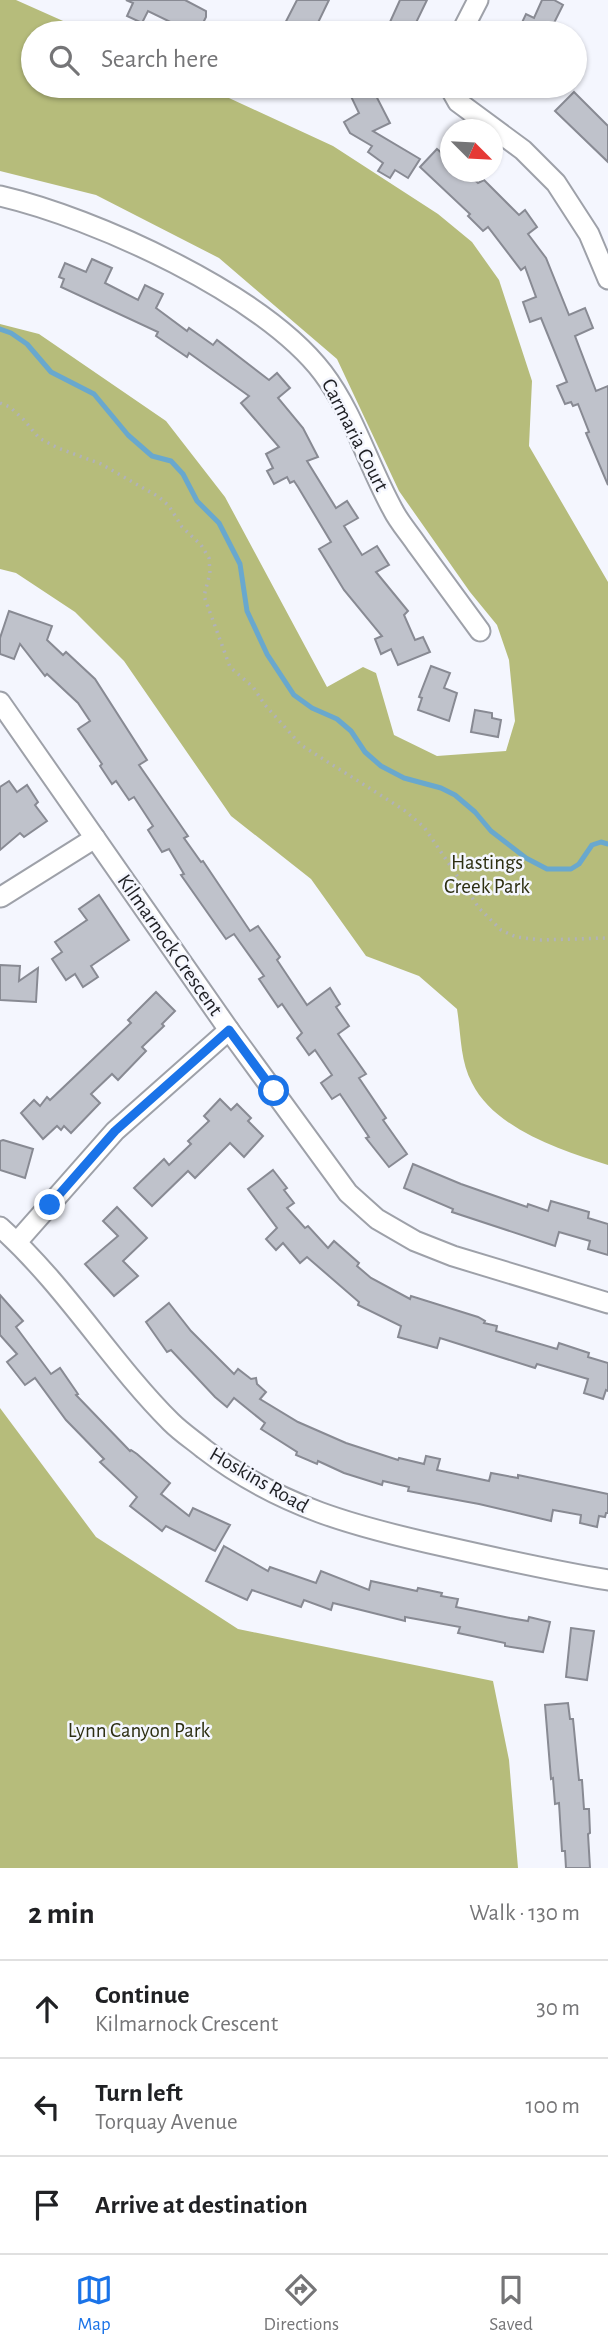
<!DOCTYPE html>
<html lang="en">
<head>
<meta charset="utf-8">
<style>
  :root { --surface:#fff; --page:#f2f2f2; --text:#202124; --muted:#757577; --line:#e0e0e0; --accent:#1a73e8 }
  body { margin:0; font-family:"Alegreya Sans",sans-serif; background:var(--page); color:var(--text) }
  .compass { position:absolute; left:440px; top:119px; width:63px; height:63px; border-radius:50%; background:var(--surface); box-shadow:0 2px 5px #0004; rotate:114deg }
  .stop { position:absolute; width:21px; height:21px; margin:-16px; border:5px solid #1a73e8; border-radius:50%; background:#fff }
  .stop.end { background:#1a73e8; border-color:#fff; box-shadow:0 2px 7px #0008 }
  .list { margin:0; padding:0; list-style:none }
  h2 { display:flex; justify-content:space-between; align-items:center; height:91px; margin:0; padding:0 28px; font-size:30px }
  h2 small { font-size:23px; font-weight:400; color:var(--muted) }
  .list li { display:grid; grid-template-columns:46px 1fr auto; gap:21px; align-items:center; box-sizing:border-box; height:98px; padding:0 28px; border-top:2px solid var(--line) }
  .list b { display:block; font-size:26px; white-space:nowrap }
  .list p { margin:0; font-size:23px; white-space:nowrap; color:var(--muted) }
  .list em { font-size:23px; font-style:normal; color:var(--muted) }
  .icon { flex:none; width:38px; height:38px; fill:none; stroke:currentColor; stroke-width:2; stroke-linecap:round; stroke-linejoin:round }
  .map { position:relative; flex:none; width:608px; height:1868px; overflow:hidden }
  .search { position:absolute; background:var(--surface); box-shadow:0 2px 5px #0004; left:21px; right:21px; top:21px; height:77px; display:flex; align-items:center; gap:18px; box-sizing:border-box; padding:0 24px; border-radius:38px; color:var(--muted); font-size:26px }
  .sheet { height:385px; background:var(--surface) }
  nav { display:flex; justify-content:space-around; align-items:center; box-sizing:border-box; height:98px; border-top:2px solid var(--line); background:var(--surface); font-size:19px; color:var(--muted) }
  nav a { display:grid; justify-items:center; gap:4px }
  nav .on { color:var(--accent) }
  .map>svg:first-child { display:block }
</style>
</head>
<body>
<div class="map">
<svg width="608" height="1868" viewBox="0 0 608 1868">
  <rect width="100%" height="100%" fill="#f4f6fe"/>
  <!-- forest -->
  <g fill="#b6bc7b">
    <path d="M0,0h16l74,33h-57v53h170l130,60 105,68 34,28 27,38 33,101 -3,65 79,136v583c-46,-14 -113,-36 -136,-82 -12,-22 -11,-50 -15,-74l-38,-33 -53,-20 -55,-77 -80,-63 -107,-155 -49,-49 -59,-39 -16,-4v-245l39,10 127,87 59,76 102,190 36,-20 13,6 18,62 43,21 69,-5 9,-30 -6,-61 -12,-35 -27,-33 -71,-101 -62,-132 -118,-101 -123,-63 -96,-24z"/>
    <path d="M0,1408l96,129 142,92 255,52 16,79 9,108h-518z"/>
  </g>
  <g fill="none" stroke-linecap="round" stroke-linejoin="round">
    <!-- stream -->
    <path stroke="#69a8ce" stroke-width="5" d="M0,329l11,4 16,11 24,28 43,22 34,41 24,21 19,5 12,13 14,27 22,22 21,41 7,47 20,43 27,41 18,13 25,11 14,12 14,21 16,14 23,12 37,10 14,7 20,17 16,19 35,27 21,11h24l8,-5 13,-19 9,-3 7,2"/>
  </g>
  <!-- building -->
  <g fill="#bfc2cb" stroke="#888a93" stroke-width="2">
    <path d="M126,0h59l21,11v6l-8,16h-5l-45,-22 -6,12 -15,-7 6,-13z"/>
    <path d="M297,0h32l-16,33h-33z"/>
    <path d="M400,0h27l-16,33h-26z"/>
    <path d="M542,0h12l9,5 -14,28h-32l9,-19 8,4z"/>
    <path d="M346,86h25l19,37 -17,8 47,28 -12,19 -13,-8 -5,8 -12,-7 5,-8 -15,-11 4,-6 -22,-13 -6,-11 15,-9z"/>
    <path d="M574,92l34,34v36l-53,-51z"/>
    <path d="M437,149l14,12v11h15l12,11 6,-3 35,35 6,-5 12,17 -9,7 18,24 23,57 16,-7 8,20 -18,8 21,55 12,-5v99l-22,-52 3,-1 -11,-28 -5,2 -2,-4 -6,2 -8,-18 10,-4 -26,-64 -11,4 -7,-20 13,-5 -11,-30 -4,3 -33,-43 -5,4 -15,-15 2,-2 -50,-47z"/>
    <path d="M92,259l20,9 -7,15 33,17 7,-15 18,9 -7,14 31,23 2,-3 24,17 4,-5 52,40 8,-7 13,15 -12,10 25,30 15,29 -11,4 29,47 11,-7 11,17 -14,8 18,29 15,-9 12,19 -13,7 32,39 -4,4 11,25 8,-3 7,15 -32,13 -7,-16 -10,5 -6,-15 7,-3 -38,-46 -25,-41 12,-7 -33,-55 -4,-6 -4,2 -3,-6 -13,7 -7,-13 6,-3 -7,-14 13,-7 -38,-44 8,-7 -60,-43 -2,4 -31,-21 2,-4 -97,-45 3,-8 -5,-2 6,-14 21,9z"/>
    <path d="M9,611l43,15 -5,14 16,15 3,-3 29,27 52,81 -8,5 49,71 -4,2 17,24 2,-1 47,70 8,-5 22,31 -3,3 30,45 23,-17 10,16 -4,3 13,19 -11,8 28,40 -7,4 27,40 -3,2 24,34 -18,13 -23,-29 3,-1 -29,-43 -8,5 -11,-16 11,-8 -17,-25 -6,5 -12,-17 5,-5 -20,-29 -4,3 -19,-28 5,-3 -30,-42 -8,5 -45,-64 3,-1 -15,-25 -7,3 -14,-22 5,-4 -19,-29 -5,3 -13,-19 -4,3 -12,-18 2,-2 -24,-35 12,-8 -12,-18 -31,-29 -2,2 -25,-32 -6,15 -14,-5v-16z"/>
    <path d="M431,666l19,7 -6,15 13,5 -8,28 -31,-11 4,-12 -3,-1z"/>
    <path d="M475,710l17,3v5l9,2 -3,17 -27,-5z"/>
    <path d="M9,781l8,11 10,-7 11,17 -3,3 12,16 -23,16 -4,-4 -20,17v-63z"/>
    <path d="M99,895l30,45 -38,26 7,11 -15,10 -8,-13 -9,6 -14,-21 10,-7 -7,-10 32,-22 -8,-11z"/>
    <path d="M0,965l20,1 -1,15 19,-13 -2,34 -36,-2z"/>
    <path d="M156,992l19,19 -13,13 2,2 -22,21 4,4 -28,29 -6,-6 -21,20 9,9 -29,30 -7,-7 -3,4 -4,-4 -14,13 -22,-26 13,-13 6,6 7,-9 3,3 81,-77 -3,-3z"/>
    <path d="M220,1099l11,11 6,-6 14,14 -3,3 15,15 -19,21 -14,-14 -35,35 -7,-7 -36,35 -18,-18 30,-29 5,6 22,-21 -3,-3 21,-20 -5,-5z"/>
    <path d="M3,1140l30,9 -8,29 -25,-8v-29z"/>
    <path d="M413,1164l48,20 66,23 1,-3 20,7 3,-10 38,11 -1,6 20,6v31l-20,-6 2,-8 -31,-9 -4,14 -103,-34 1,-3 -49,-21z"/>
    <path d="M273,1170l14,18 -3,2 10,13 -7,5 18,20 3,-2 20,22 6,-7 25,22 -2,3 14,12 39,21 1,-3 67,21 7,4 -1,2 13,3 -1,5 61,18 2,-6 30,10 -1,4 20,6v28l-2,-1 -3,9 -19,-6 4,-14 -51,-15 -2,4 -95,-30 -3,10 -39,-11 3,-11 -43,-21 1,-3 -52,-45 -7,6 -17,-20 -7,7 -10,-11 11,-11 -29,-39z"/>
    <path d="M117,1207l30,31 -24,23 15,15 -24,20 -29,-32 33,-28 -15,-15z"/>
    <path d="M0,1295l23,26 -7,6 35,47 9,-6 18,26 -2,1 54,56 1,-1 6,4 33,29 -9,11 28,22 4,-8 37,17 -15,26 -49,-25 -4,5 -32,-25 7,-9 -37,-35 4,-3 -38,-39 -31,-42 -10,7 -18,-23 10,-8 -17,-19z"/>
    <path d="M169,1303l22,28 43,43 4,-5 13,10 5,-1 1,6 9,8 -6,7 38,23 48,21 52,17 1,-2 25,6 2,-8 14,3 -3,11 52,11 2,-8 27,5v-3l90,19v19h-2l-1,4 -6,-1 -2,11 -17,-4 1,-8 -28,-5 -2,11 -72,-17 -71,-13 1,-4 -26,-6 -1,4 -38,-12 -26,-12 -1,3 -21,-9 1,-3 -36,-23 4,-6 -31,-25 -7,9 -12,-10 -44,-47 -4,2 -21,-30z"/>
    <path d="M224,1546l44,25 2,-4 46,16 5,-12 48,19 2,-9 46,10 1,-3 24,5 -1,3 17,3 -2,8 54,11 18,3 1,-4 21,5 -7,30 -38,-6v-3l-47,-10 2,-6 -55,-10v4l-72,-18 -2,7 -27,-10 -3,7 -49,-17 -5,10 -41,-19z"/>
    <path d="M571,1628l23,3 -7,49 -21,-3z"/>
    <path d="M568,1703l2,16h3l6,61h3l2,29h5l1,24 -2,1 2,34h-24l-1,-17h-3l-3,-48 -4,1 -2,-26 -2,1 -6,-74z"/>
  </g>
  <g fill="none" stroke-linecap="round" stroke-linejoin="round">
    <defs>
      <g id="minor">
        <path d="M461,33l17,-33"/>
        <path d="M449,86l9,16 65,48 33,33 33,51 19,45"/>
        <path d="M0,196c95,22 263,98 323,177 31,41 45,92 70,137 6,12 16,23 24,35 21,29 42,57 63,86"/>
        <path d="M0,702l229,328 119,163 29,26 38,22 38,15 155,47"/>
        <path d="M1,897l94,-59"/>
        <path d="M0,1227c65,58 110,134 171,195 10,10 22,18 33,27 75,58 152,78 243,98 53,12 107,24 161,33"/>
        <path d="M17,1242l98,-111 114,-101"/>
      </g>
    </defs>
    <!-- minor casing -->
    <use href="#minor" stroke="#9ea1a9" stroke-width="23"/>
    <!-- path -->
    <path stroke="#b1b2b9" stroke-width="3.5" stroke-dasharray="2 5" stroke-linecap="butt" d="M0,403l10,4 14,13 15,18 19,10 43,16 58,33 10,9 13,21 19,18 8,13 1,15 -6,23 26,71 23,20 12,18 36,40 103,65 20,17 55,81 22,22 15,7 25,3 67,-2"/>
    <!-- minor -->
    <use href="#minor" stroke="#fff" stroke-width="19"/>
  </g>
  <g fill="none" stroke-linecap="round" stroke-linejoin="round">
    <!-- route -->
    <path stroke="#1a73e8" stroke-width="9" d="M50,1205l65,-74 114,-101 45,61"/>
  </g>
  <g text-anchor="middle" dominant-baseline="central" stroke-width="5" stroke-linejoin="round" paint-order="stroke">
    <!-- street labels -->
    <g font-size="21" fill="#1e1f23" stroke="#f4f6fe">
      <text transform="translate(355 435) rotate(63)">Carmaria Court</text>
      <text transform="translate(170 945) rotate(55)">Kilmarnock Crescent</text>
      <text transform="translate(259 1480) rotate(30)">Hoskins Road</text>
    </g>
    <!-- park labels -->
    <g font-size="21" fill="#2d2f12" stroke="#f4f6fe">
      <text x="487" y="862">Hastings<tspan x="487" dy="24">Creek Park</tspan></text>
      <text x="139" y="1730">Lynn Canyon Park</text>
    </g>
  </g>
</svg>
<svg class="compass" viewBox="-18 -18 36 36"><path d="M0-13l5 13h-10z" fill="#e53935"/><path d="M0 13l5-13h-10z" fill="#757577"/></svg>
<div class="stop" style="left:274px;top:1091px"></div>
<div class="stop end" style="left:50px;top:1205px"></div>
<div class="search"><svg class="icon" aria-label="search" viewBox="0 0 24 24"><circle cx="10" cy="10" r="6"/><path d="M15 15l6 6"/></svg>Search here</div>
</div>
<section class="sheet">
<h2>2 min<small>Walk · 130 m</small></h2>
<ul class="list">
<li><svg class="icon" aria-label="ahead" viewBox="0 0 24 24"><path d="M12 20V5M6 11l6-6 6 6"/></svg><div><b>Continue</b><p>Kilmarnock Crescent</p></div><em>30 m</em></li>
<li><svg class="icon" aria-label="left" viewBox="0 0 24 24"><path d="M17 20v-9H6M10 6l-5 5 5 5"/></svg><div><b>Turn left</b><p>Torquay Avenue</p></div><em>100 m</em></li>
<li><svg class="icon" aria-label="arrive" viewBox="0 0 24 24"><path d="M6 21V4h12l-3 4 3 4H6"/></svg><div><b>Arrive at destination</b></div></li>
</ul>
</section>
<nav>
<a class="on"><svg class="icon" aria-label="map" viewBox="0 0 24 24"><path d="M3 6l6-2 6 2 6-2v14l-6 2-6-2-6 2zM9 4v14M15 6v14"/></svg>Map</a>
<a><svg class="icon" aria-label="directions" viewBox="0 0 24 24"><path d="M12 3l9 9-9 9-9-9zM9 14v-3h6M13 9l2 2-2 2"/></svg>Directions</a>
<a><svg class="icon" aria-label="saved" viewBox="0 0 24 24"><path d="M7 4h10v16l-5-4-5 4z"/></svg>Saved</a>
</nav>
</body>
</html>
